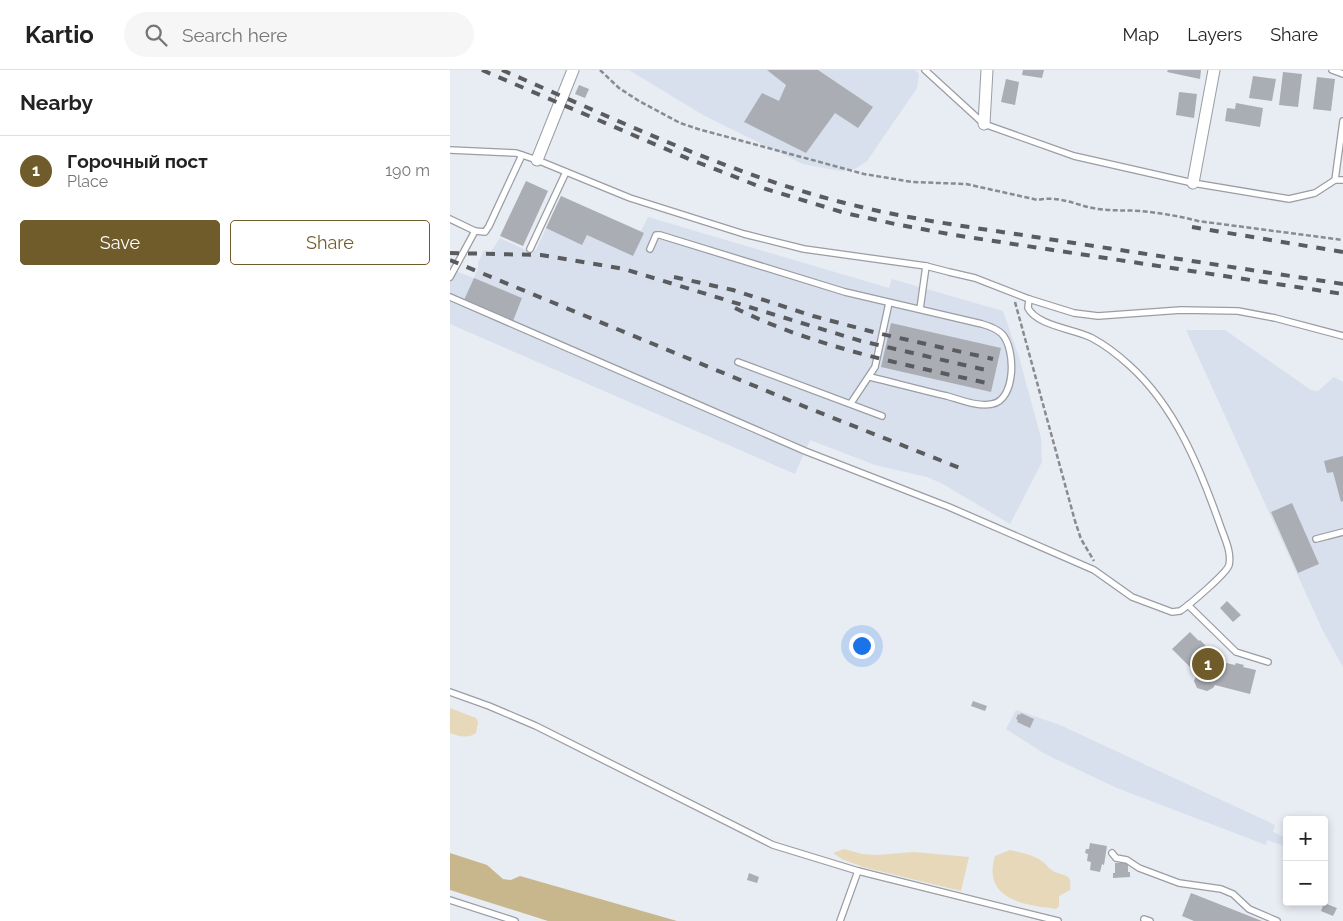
<!DOCTYPE html>
<html lang="en">
<head>
<meta charset="utf-8">
<style>
  :root { --surface:#fff; --page:#f6f6f6; --text:#222; --muted:#767676; --line:#e0e0e0; --accent:#705b2a }
  body { margin:0; font-family:Raleway,sans-serif; background:var(--page); color:var(--text) }
  .controls { position:absolute; right:15px; bottom:15px; display:grid; overflow:hidden; border-radius:5px; box-shadow:0 2px 8px #0003 }
  .controls button { width:45px; height:45px; display:grid; place-items:center; padding:0; border:0; border-bottom:1px solid var(--line); background:var(--surface); color:var(--text); font:25px sans-serif }
  .you { position:absolute; left:411px; top:575px; width:18px; height:18px; margin:-12px; border:4px solid #fff; border-radius:50%; background:#1a73e8; box-shadow:0 0 0 8px #1a73e833 }
  .badge { display:grid; place-items:center; width:32px; height:32px; border-radius:50%; background:var(--accent); color:#fff; font-size:16px; font-weight:700 }
  .pin { position:absolute; translate:-50% -50%; border:2px solid #fff; box-shadow:0 1px 5px #0006 }
  .list { margin:0; padding:0; list-style:none }
  h2 { display:flex; justify-content:space-between; align-items:center; height:65px; margin:0; padding:0 20px; font-size:21px }
  h2 small { font-size:16px; font-weight:400; color:var(--muted) }
  .list li { display:grid; grid-template-columns:32px 1fr auto; gap:15px; align-items:center; box-sizing:border-box; height:70px; padding:0 20px; border-top:1px solid var(--line) }
  .list b { display:block; font-size:19px; white-space:nowrap }
  .list p { margin:0; font-size:16px; white-space:nowrap; color:var(--muted) }
  .list em { font-size:16px; font-style:normal; color:var(--muted) }
  .actions { display:flex; gap:10px; padding:15px 20px }
  .actions a { flex:1; padding:11px 0; border:1px solid var(--accent); border-radius:5px; text-align:center; font-size:18px; color:var(--accent) }
  .actions .main { background:var(--accent); color:#fff }
  .icon { flex:none; width:28px; height:28px; fill:none; stroke:currentColor; stroke-width:2; stroke-linecap:round; stroke-linejoin:round }
  .map { position:relative; flex:none; width:893px; height:851px; overflow:hidden }
  header { display:flex; align-items:center; gap:30px; box-sizing:border-box; height:70px; padding:0 25px; background:var(--surface); border-bottom:1px solid var(--line) }
  header strong { font-size:24px }
  nav { display:flex; gap:28px; margin-inline-start:auto; font-size:18px }
  .search { width:350px; height:45px; background:var(--page); display:flex; align-items:center; gap:12px; box-sizing:border-box; padding:0 18px; border-radius:28px; color:var(--muted); font-size:19px }
  main { display:flex }
  aside { flex:1; background:var(--surface) }
  .map>svg:first-child { display:block }
</style>
</head>
<body>
<header>
<strong>Kartio</strong>
<div class="search"><svg class="icon" aria-label="search" viewBox="0 0 24 24"><circle cx="10" cy="10" r="6"/><path d="M15 15l6 6"/></svg>Search here</div>
<nav><a>Map</a><a>Layers</a><a>Share</a></nav>
</header>
<main>
<aside>
<h2>Nearby<small></small></h2>
<ul class="list">
<li><span class="badge">1</span><div><b>Горочный пост</b><p>Place</p></div><em>190 m</em></li>
</ul>
<div class="actions"><a class="main">Save</a><a>Share</a></div>
</aside>
<div class="map">
<svg width="893" height="851" viewBox="0 0 893 851">
  <rect width="100%" height="100%" fill="#e8ecf3"/>
  <!-- built -->
  <g fill="#d8e0ed">
    <path d="M179,0h286l4,4 -2,14 -50,73 -12,8 -15,2 -37,-7 -100,-49z"/>
    <path d="M111,126l80,35 7,-14 241,71 3,-9 111,32 16,46 22,81 1,24 -32,62 -67,-40 -16,-7 -52,-12 -65,-25 -15,34 -345,-150v-55l24,9 4,-10v-5l6,-13 6,3 10,-15 30,14 6,-2z"/>
    <path d="M736,260h39l86,60 7,1 16,-14 9,5v285l-20,-36z"/>
    <path d="M566,640l44,15 215,100 -2,7 14,6v9l-20,-7 -1,5 -149,-57 -72,-34 -39,-25z"/>
  </g>
  <!-- green -->
  <g fill="#e6d8b9">
    <path d="M0,638l26,10 2,4 -2,11c-8,6 -18,3 -26,0z"/>
    <path d="M394,779l18,5 15,1 36,-3 56,5 -8,34 -98,-24 -21,-8 -9,-6z"/>
    <path d="M560,780c12,3 23,4 33,12 4,3 7,8 12,10 11,5 17,1 15,18l-11,6v10l-3,3c-7,-2 -14,-1 -20,-3 -29,-5 -51,-17 -41,-50z"/>
  </g>
  <!-- forest -->
  <path fill="#c8b68d" d="M0,783l37,12 16,14 8,1 9,-4 157,45h-129l-98,-31z"/>
  <!-- building -->
  <g fill="#aaadb3">
    <path d="M317,0h51l55,37 -15,21 -23,-15 -29,40 -62,-31 18,-29 17,8 7,-16z"/>
    <path d="M573,0h21l-2,8 -20,-3z"/>
    <path d="M718,0h33l-1,9 -33,-7z"/>
    <path d="M833,2l19,2 -4,33 -19,-2z"/>
    <path d="M803,6l23,3 -4,22 -23,-3z"/>
    <path d="M867,7l18,2 -4,32 -18,-2z"/>
    <path d="M556,9l13,3 -4,23 -14,-3z"/>
    <path d="M129,15l10,4 -4,9 -10,-4z"/>
    <path d="M729,22l18,2 -3,24 -18,-3z"/>
    <path d="M786,33l27,5 -3,19 -35,-6 2,-13 8,1z"/>
    <path d="M76,111l22,10 -25,55 -23,-10z"/>
    <path d="M111,126l83,37 -11,23 -46,-21 -5,10 -36,-17z"/>
    <path d="M24,208l48,20 -9,23 -49,-21z"/>
    <path d="M441,253l110,25 -10,44 -110,-25z"/>
    <path d="M893,386v45l-2,1 -8,-30 -6,1 -3,-12z"/>
    <path d="M842,433l27,61 -21,9 -27,-61z"/>
    <path d="M777,531l14,14 -8,7 -13,-14z"/>
    <path d="M740,562l9,9 1,-1 6,6 -1,1 9,10 8,5 13,3 1,-2 8,2 -1,2 13,3 -6,24 -35,-9 -2,3 -6,3 -10,-3 -3,-7 3,-7 -25,-25z"/>
    <path d="M523,631l14,5 -2,5 -14,-5z"/>
    <path d="M571,643l13,6 -4,9 -13,-6 1,-2 -2,-1 2,-5 2,1z"/>
    <path d="M640,773l17,3 -3,19 -2,-1 -2,8 -10,-2 1,-8 -4,-1 1,-7 -3,-1 1,-4h3z"/>
    <path d="M665,793h13v9h2v5l-17,1v-5h2z"/>
    <path d="M299,803l10,4 -2,6 -10,-3z"/>
    <path d="M741,823l71,28h-68l-12,-5z"/>
    <path d="M874,833l13,5 -4,8 -12,-5z"/>
  </g>
  <g fill="none" stroke-linecap="round" stroke-linejoin="round">
    <defs>
      <g id="service">
        <path d="M475,0l59,54 90,32 119,27 96,16 26,-6 20,-13h8"/>
        <path d="M882,0l11,4"/>
        <path d="M0,80l66,3 21,7 93,38 114,36 60,15 122,17 23,6 26,6 54,21 45,14 24,3 83,-6 57,1 37,7 68,18"/>
        <path d="M885,110l8,-59"/>
        <path d="M0,149l25,12 10,1 4,-6 33,-71"/>
        <path d="M80,179l36,-77"/>
        <path d="M200,179l6,-14h4l185,57 137,32c7,2 15,5 20,10 14,15 14,66 -10,70 -14,3 -31,-4 -45,-8 -26,-6 -52,-13 -77,-19"/>
        <path d="M0,207l25,-46"/>
        <path d="M0,227l355,154 144,56 145,63 38,27 40,15 8,-1c8,-5 47,-38 49,-46 3,-13 -5,-28 -9,-40 -20,-57 -45,-119 -91,-160 -11,-10 -24,-20 -37,-27 -17,-9 -55,-12 -64,-30l1,-9"/>
        <path d="M470,239l6,-43"/>
        <path d="M288,292l144,54"/>
        <path d="M401,333l24,-36 14,-64"/>
        <path d="M866,469l27,-7"/>
        <path d="M738,535l48,47 32,10"/>
        <path d="M0,622l39,14 47,20 237,119 85,26 200,50"/>
        <path d="M662,783l4,5 11,2 12,8 40,15 42,6 12,5 16,15 28,12"/>
        <path d="M0,830l65,21"/>
        <path d="M694,849l6,2"/>
        <path d="M390,851l18,-50"/>
      </g>
      <g id="minor">
        <path d="M534,54l3,-54"/>
        <path d="M87,90l36,-90"/>
        <path d="M743,113l21,-113"/>
      </g>
    </defs>
    <!-- service casing -->
    <use href="#service" stroke="#9a9da3" stroke-width="8"/>
    <!-- minor casing -->
    <use href="#minor" stroke="#9a9da3" stroke-width="13"/>
    <!-- path -->
    <g stroke="#888b90" stroke-width="2.5" stroke-dasharray="5 2.5" stroke-linecap="butt">
      <path d="M150,0l19,18 20,13 41,22 18,6 166,45 48,8 54,2 72,16c22,-5 39,6 60,9 15,2 28,1 43,2 19,2 38,5 57,10l145,19"/>
      <path d="M565,232l60,219 6,18 13,22"/>
    </g>
    <!-- service -->
    <use href="#service" stroke="#fff" stroke-width="5.5"/>
    <!-- minor -->
    <use href="#minor" stroke="#fff" stroke-width="11"/>
    <!-- rail -->
    <g stroke="#5a5b5f" stroke-width="4" stroke-dasharray="9 9" stroke-linecap="butt">
      <path d="M32,0l207,89 77,30 79,24 50,11 59,11 389,59"/>
      <path d="M52,0c111,48 222,102 339,132 68,18 138,26 207,37 98,15 197,30 295,45"/>
      <path d="M742,157l151,25"/>
      <path d="M0,183l91,2 83,14 237,72 129,30"/>
      <path d="M0,190l358,148 157,62"/>
      <path d="M224,207l59,13 80,26 64,17 116,26"/>
      <path d="M285,238c79,39 167,56 252,75"/>
    </g>
  </g>
</svg>
<div class="controls">
<button>+</button>
<button>−</button>
</div>
<div class="you"></div>
<div class="pin badge" style="left:758px;top:594px">1</div>
</div>
</main>
</body>
</html>
